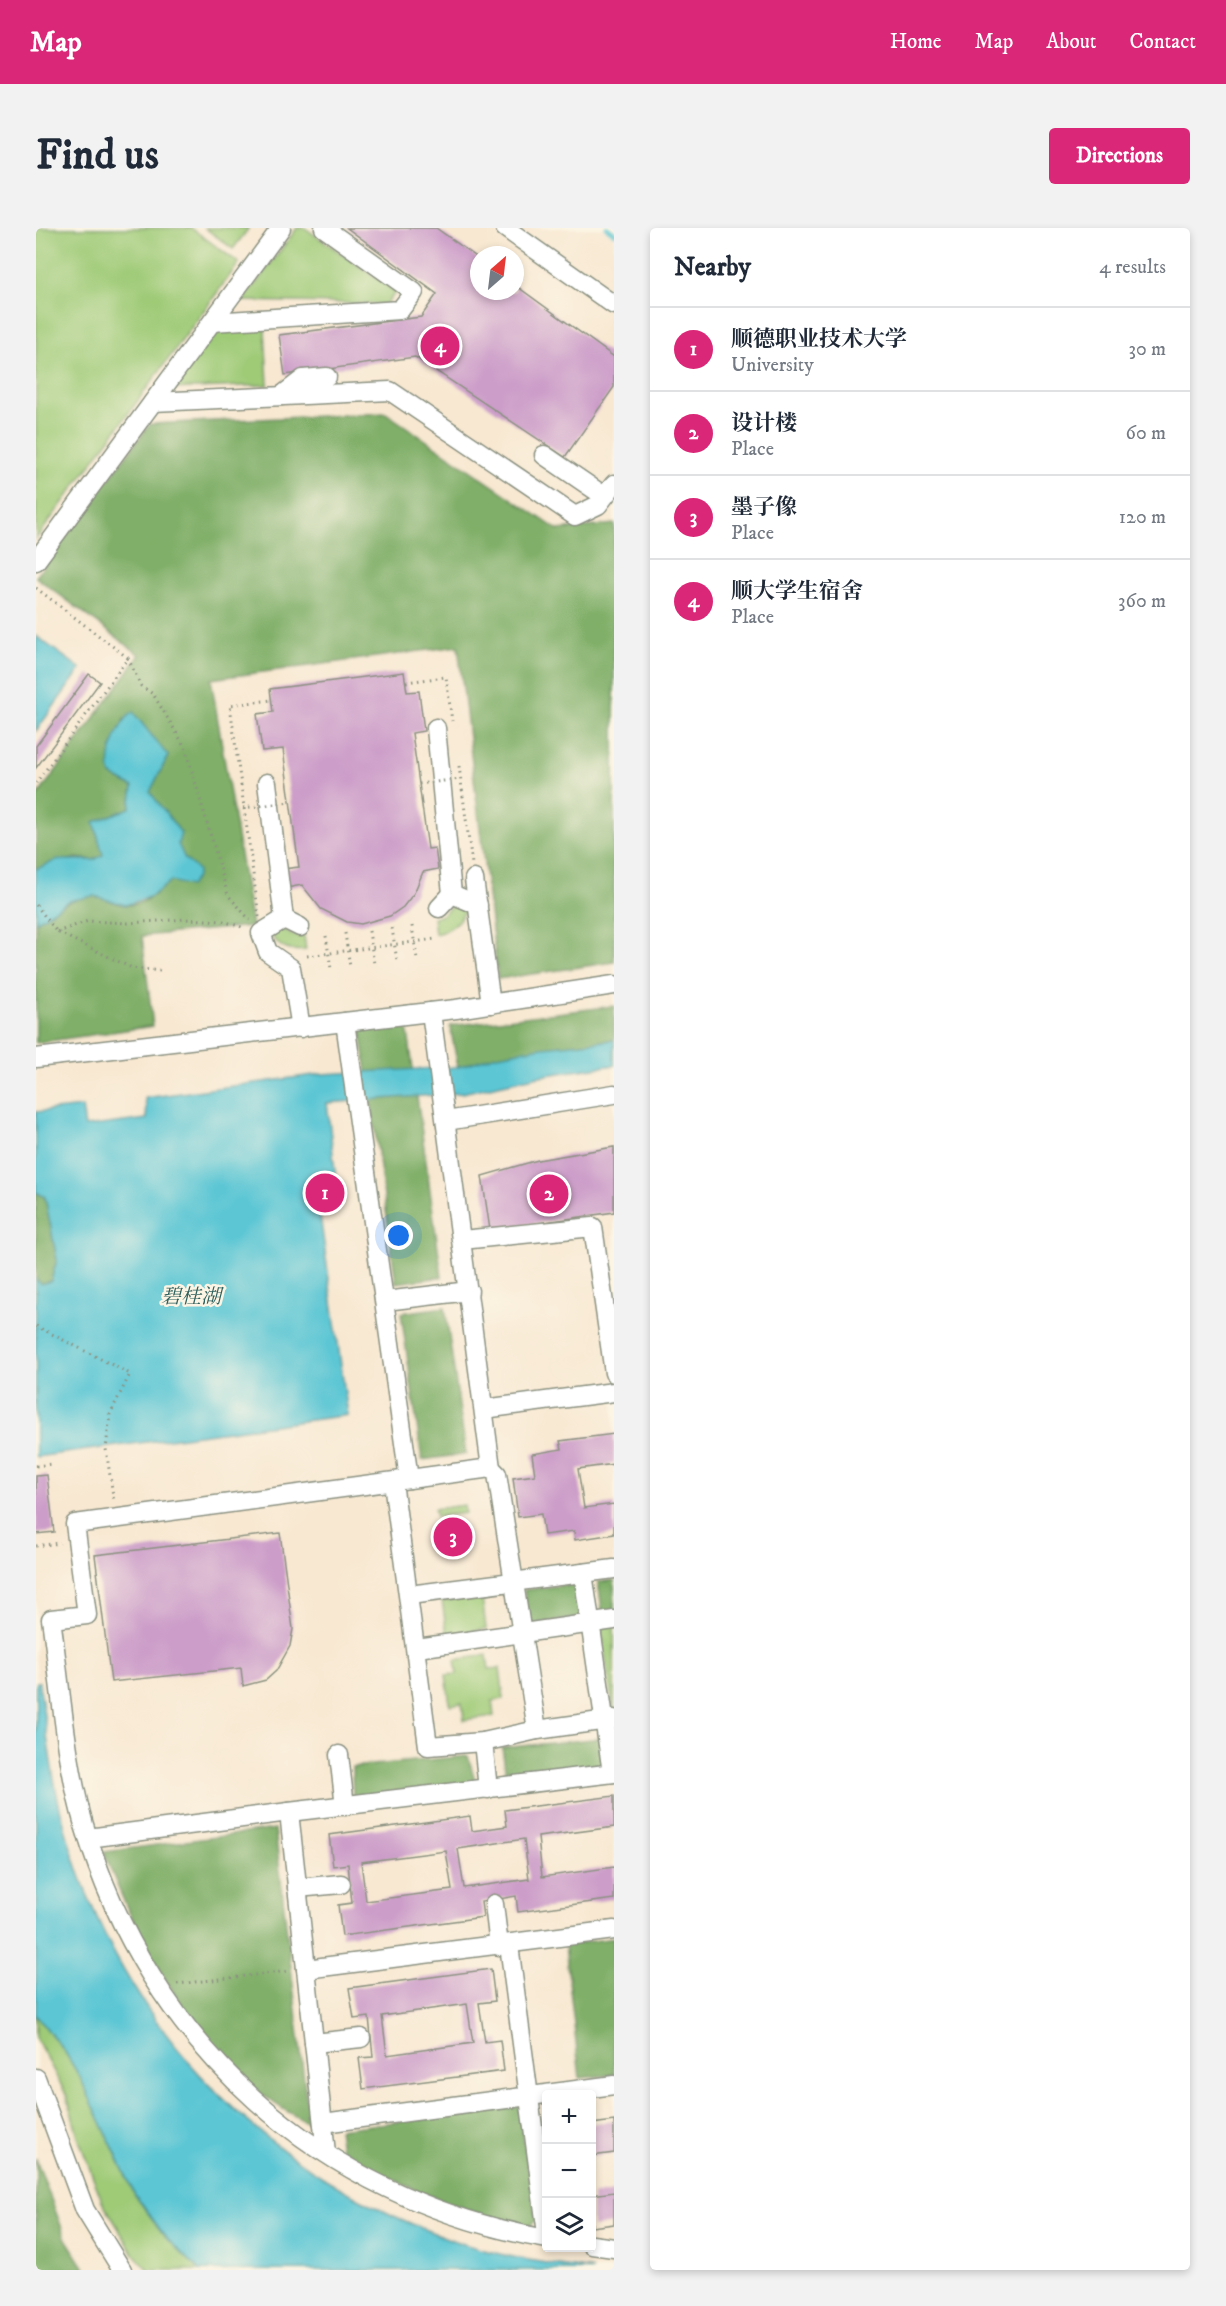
<!DOCTYPE html>
<html lang="en">
<head>
<meta charset="utf-8">
<style>
  :root { --surface:#fff; --page:#f2f2f3; --text:#1f2937; --muted:#747a83; --line:#e0e1e3; --accent:#db2777 }
  body { margin:0; font-family:"IM FELL DW Pica","Noto Serif SC",serif; background:var(--page); color:var(--text) }
  .controls { position:absolute; right:18px; bottom:18px; display:grid; overflow:hidden; border-radius:6px; box-shadow:0 3px 9px #0003 }
  .controls button { width:54px; height:54px; display:grid; place-items:center; padding:0; border:0; border-bottom:2px solid var(--line); background:var(--surface); color:var(--text); font:30px sans-serif }
  .compass { position:absolute; left:434px; top:18px; width:54px; height:54px; border-radius:50%; background:var(--surface); box-shadow:0 3px 9px #0003; rotate:28deg }
  .you { position:absolute; left:363px; top:1008px; width:21px; height:21px; margin:-15px; border:4px solid #fff; border-radius:50%; background:#1a73e8; box-shadow:0 0 0 9px #1a73e833 }
  .badge { display:grid; place-items:center; width:39px; height:39px; border-radius:50%; background:var(--accent); color:#fff; font-size:20px; font-weight:700 }
  .pin { position:absolute; translate:-50% -50%; border:3px solid #fff; box-shadow:0 2px 6px #0006 }
  .list { margin:0; padding:0; list-style:none }
  h2 { display:flex; justify-content:space-between; align-items:center; height:78px; margin:0; padding:0 24px; font-size:26px }
  h2 small { font-size:20px; font-weight:400; color:var(--muted) }
  .list li { display:grid; grid-template-columns:39px 1fr auto; gap:18px; align-items:center; box-sizing:border-box; height:84px; padding:0 24px; border-top:2px solid var(--line) }
  .list b { display:block; font-size:22px; white-space:nowrap }
  .list p { margin:0; font-size:20px; white-space:nowrap; color:var(--muted) }
  .list em { font-size:20px; font-style:normal; color:var(--muted) }
  .icon { flex:none; width:33px; height:33px; fill:none; stroke:currentColor; stroke-width:2; stroke-linecap:round; stroke-linejoin:round }
  .map { position:relative; flex:none; width:578px; height:2042px; overflow:hidden; border-radius:6px }
  header { display:flex; align-items:center; gap:36px; box-sizing:border-box; height:84px; padding:0 30px; background:var(--accent); color:#fff }
  header strong { font-size:28px }
  nav { display:flex; gap:33px; margin-inline-start:auto; font-size:21px }
  .intro { display:flex; align-items:center; justify-content:space-between; box-sizing:border-box; height:144px; padding:0 36px }
  h1 { margin:0; font-size:42px }
  .button { padding:15px 27px; border-radius:6px; background:var(--accent); color:#fff; font-size:21px; font-weight:700 }
  main { display:flex; gap:36px; padding:0 36px }
  aside { flex:1; background:var(--surface); border-radius:6px; box-shadow:0 3px 9px #0003 }
  .map>svg:first-child { display:block }
</style>
</head>
<body>
<header>
<strong>Map</strong>
<nav><a>Home</a><a>Map</a><a>About</a><a>Contact</a></nav>
</header>
<div class="intro"><h1>Find us</h1><a class="button">Directions</a></div>
<main>
<div class="map">
<svg width="578" height="2042" viewBox="0 0 578 2042">
  <rect width="100%" height="100%" fill="#fcf5e5"/>
  <filter id="ink" filterUnits="userSpaceOnUse"><feTurbulence type="fractalNoise" baseFrequency=".0167" numOctaves="2"/><feDisplacementMap in="SourceGraphic" scale="12" xChannelSelector="R" yChannelSelector="G"/><feConvolveMatrix kernelMatrix="1 2 1 2 8 2 1 2 1" color-interpolation-filters="sRGB"/></filter>
  <filter id="wash" filterUnits="userSpaceOnUse"><feTurbulence type="fractalNoise" baseFrequency=".008" numOctaves="4" result="noise"/><feDisplacementMap in="SourceGraphic" scale="24" xChannelSelector="R" yChannelSelector="G"/><feGaussianBlur stdDeviation="1.35" result="paint"/><feColorMatrix in="noise" values="0 0 0 0 0 0 0 0 0 0 0 0 0 0 0 0 0 1.4 0 .05"/><feComposite in="paint" operator="in"/></filter>
  <g filter="url(#wash)">
    <rect width="100%" height="100%" fill="#f8e8d1"/>
    <!-- green -->
    <g fill="#9fcb77" stroke="#5f8456" stroke-width="1.5">
      <path d="M0,0h155l48,35 -203,276z"/>
      <path d="M169,0h44l-16,21z"/>
      <path d="M261,0h8l91,64 -10,12 -143,-3z"/>
      <path d="M229,100l3,57 -97,4 46,-59z"/>
      <path d="M420,674l11,5c-8,15 -15,23 -32,27l-2,-17 9,-2z"/>
      <path d="M239,696l17,11 12,1 2,14c-16,2 -26,0 -35,-16z"/>
      <path d="M428,1277l1,8 -29,4 -2,-8z"/>
      <circle cx="418" cy="1309" r="11"/>
      <path d="M446,1368l4,33 -39,5 -5,-33z"/>
      <path d="M578,1397v84l-1,1 -12,-84z"/>
      <path d="M451,1427l2,14 11,-1 4,31 -12,2 2,15 -30,4 -2,-17 -12,2 -4,-30 11,-1 -2,-14z"/>
      <path d="M0,1787l29,37 15,25 55,118 32,44 33,31h-52l-14,-16 -32,-53 -23,-61 -12,-44 -31,-58z"/>
    </g>
    <!-- forest -->
    <g fill="#7faf68" stroke="#4f764e" stroke-width="1.5">
      <path d="M350,185l172,117 56,-6v438l-116,17 -40,-333 -247,33 41,247 -110,10 11,90 -117,17v-121l2,-2c17,-11 34,-23 55,-24 10,0 21,8 31,9 26,2 49,-27 61,-46l-22,-46 -13,-21 18,-36 -44,-37 -11,31 -2,25 22,12 -3,21 -36,14 10,33 -10,5 -18,-2 -40,11v-71l104,-143 -104,-78 114,-153z"/>
      <path d="M578,778v34c-54,5 -104,11 -156,27l-8,-41z"/>
      <path d="M371,797l35,252 -46,6 -35,-253z"/>
      <path d="M0,964l9,5 12,63 -6,21 -10,3 -5,-5z"/>
      <path d="M409,1079l21,147 -44,6 -21,-147z"/>
      <path d="M578,1352v34l-11,2 -5,-34z"/>
      <path d="M543,1355l6,34 -56,8 -5,-35z"/>
      <path d="M567,1510l3,30 -99,13 -5,-33z"/>
      <path d="M432,1528l9,31 -124,13 -1,-33z"/>
      <path d="M239,1601l34,294c-96,-43 -170,-176 -205,-271z"/>
      <path d="M578,1710v137l-34,3 -15,-133z"/>
      <path d="M483,1879l17,113 -7,7c-68,-15 -130,-40 -188,-77l-3,-21z"/>
      <path d="M0,1931l30,80 20,31h-50z"/>
    </g>
    <!-- water -->
    <g fill="#5bc6d4" stroke="#3d8284" stroke-width="1.5">
      <path d="M0,408l45,33 -45,62z"/>
      <path d="M97,484l35,44 -18,36 31,41 -3,11 7,15 13,11 -1,7 -7,9 -19,-5 -19,15 -26,9 -32,-9 -26,5 -32,21v-53l21,-9h37l9,-5 -9,-33 36,-14 3,-21 -22,-12c-6,-18 7,-52 22,-63z"/>
      <path d="M578,812v25l-75,11 -77,17 -135,10 12,102 -20,3 29,207 -312,42v-178l5,5 10,-3 6,-21 -12,-63 -9,-5v-80l46,-5 3,20 62,-8 -2,-21 176,-24 137,-7 39,-12 45,-8z"/>
      <path d="M0,1454h3c7,42 11,85 21,126 50,208 195,362 395,433 44,16 92,22 138,29h-393l-33,-31 -32,-44 -55,-118 -15,-25 -29,-37z"/>
    </g>
    <g fill="none" stroke-linecap="round" stroke-linejoin="round">
      <!-- stream -->
      <path stroke="#5bc6d4" stroke-width="5" d="M571,0l7,5"/>
    </g>
    <g id="blocks">
      <!-- building -->
      <g fill="#cc9dc9" fill-rule="evenodd">
        <path d="M311,0h89l43,31v32h36v-6l99,72v30l-49,70 -150,-100 -130,18 -6,-40 142,-18 16,-23z"/>
        <path d="M368,444l3,20 12,-1 5,40 -12,2 16,116 7,-1 3,21 -15,3 -9,21 -11,14 -13,9 -29,8 -14,-2 -26,-13 -19,-24 -16,3 -3,-19 16,-2 -16,-118 -21,2 -5,-37 16,-2 -3,-23z"/>
        <path d="M53,446l11,8 -64,86v-22z"/>
        <path d="M578,919v65l-124,18 -8,-54 56,-16z"/>
        <path d="M578,1206v30l-36,5 6,39 30,-4v30l-39,6 -1,-9 -30,4 -3,-21 -23,3 -5,-39 22,-3 -3,-21 30,-5 -2,-8z"/>
        <path d="M11,1247l7,57 -18,2v-58z"/>
        <path d="M244,1305l13,96 -3,17 -14,25 -10,9 -23,6 -2,-18 -130,14 -16,-127z"/>
        <path d="M578,1568v31l-76,10 4,40 72,-10v32l-96,13 -2,-16 -35,6 2,15 -141,19 -4,-31 14,-2 -4,-39 -15,2 -4,-31 141,-19 2,15 35,-5 -2,-16zM488,1611l5,40 -65,9 -6,-39zM410,1623l6,39 -86,11 -5,-39z"/>
        <path d="M455,1741l4,32 -16,2 6,39 15,-2 4,31 -141,18 -4,-31 14,-1 -4,-40 -15,2 -5,-31zM431,1776l6,39 -86,12 -5,-39z"/>
        <path d="M578,1893v32l-22,3v-32z"/>
        <path d="M578,1964v32l-22,3v-32z"/>
      </g>
    </g>
  </g>
  <g filter="url(#ink)">
    <use href="#blocks" fill-opacity="0" stroke="#8c9282" stroke-width="1.5"/>
    <g fill="none" stroke-linecap="round" stroke-linejoin="round">
      <defs>
        <g id="minor">
          <path d="M469,0l109,77"/>
          <path d="M176,94l188,-12 14,-18 -90,-64"/>
          <path d="M245,168l22,-17 24,-2"/>
          <path d="M117,174l237,-11 185,125 23,-11 16,-21"/>
          <path d="M508,227l60,41"/>
          <path d="M0,333l245,-333"/>
          <path d="M400,500l16,166"/>
          <path d="M231,555l17,136"/>
          <path d="M438,651l17,125"/>
          <path d="M403,680l13,-14 26,11"/>
          <path d="M264,699l-16,-8 -23,14 7,19 23,16 10,60"/>
          <path d="M395,784l60,456 -416,56 12,91 -36,4c10,68 14,140 33,206 65,220 236,374 463,414"/>
          <path d="M309,794l64,457"/>
          <path d="M0,830l420,-49 158,-24"/>
          <path d="M410,893l168,-27"/>
          <path d="M426,1012l131,-13 21,146"/>
          <path d="M349,1073l84,-10"/>
          <path d="M448,1181l130,-17"/>
          <path d="M455,1240l6,6 40,256"/>
          <path d="M357,1254l35,264 55,-4 54,-12 77,-11"/>
          <path d="M547,1345l29,200"/>
          <path d="M373,1367l205,-26"/>
          <path d="M381,1420l197,-28"/>
          <path d="M447,1514l5,47"/>
          <path d="M303,1527l6,51"/>
          <path d="M253,1584l325,-39"/>
          <path d="M52,1610l201,-26 37,341"/>
          <path d="M261,1660l44,-4"/>
          <path d="M458,1676l5,42"/>
          <path d="M473,1717l38,289"/>
          <path d="M270,1741l308,-39"/>
          <path d="M278,1815l47,-5"/>
          <path d="M0,1850l49,132 37,60"/>
          <path d="M287,1895l291,-38"/>
          <path d="M556,2017l22,3"/>
        </g>
      </defs>
      <!-- minor casing -->
      <use href="#minor" stroke="#8c9282" stroke-width="21"/>
      <!-- path -->
      <g stroke="#8c9282" stroke-width="3" stroke-dasharray="1.5 4.5" stroke-linecap="butt">
        <path d="M0,360l92,70 -92,125"/>
        <path d="M92,430l13,28 12,8 32,53 43,148 22,25"/>
        <path d="M370,454l40,-5 6,44"/>
        <path d="M423,538l13,98"/>
        <path d="M0,677l21,27 75,36 29,3"/>
        <path d="M223,689l-29,-212 42,-5"/>
        <path d="M376,698l5,33"/>
        <path d="M356,700l5,33"/>
        <path d="M333,703l5,33"/>
        <path d="M21,704l31,-11 40,2 58,-4 37,2 22,7"/>
        <path d="M309,705l5,34"/>
        <path d="M290,708l5,33"/>
        <path d="M271,728l129,-17"/>
        <path d="M0,1098l94,48 -20,40 -4,35 8,53"/>
        <path d="M0,1238l16,-2"/>
        <path d="M0,1318l24,-3"/>
        <path d="M141,1756l113,-13"/>
      </g>
      <!-- minor -->
      <use href="#minor" stroke="#fff" stroke-width="18"/>
      <!-- path-bridge -->
      <g stroke="#8c9282" stroke-width="3" stroke-dasharray="1.5 4.5" stroke-linecap="butt">
        <path d="M383,556l41,-5"/>
        <path d="M207,580l48,-6"/>
      </g>
    </g>
  </g>
  <g text-anchor="middle" dominant-baseline="central" stroke-width="5" stroke-linejoin="round" paint-order="stroke">
    <!-- water labels -->
    <g font-size="20" font-style="italic" fill="#2e5f5c" stroke="#fcf5e5">
      <text x="155" y="1069">碧桂湖</text>
    </g>
  </g>
</svg>
<div class="controls">
<button>+</button>
<button>−</button>
<button><svg class="icon" aria-label="layers" viewBox="0 0 24 24"><path d="M12 4l9 5-9 5-9-5zM3 14l9 5 9-5"/></svg></button>
</div>
<svg class="compass" viewBox="-18 -18 36 36"><path d="M0-13l5 13h-10z" fill="#e53935"/><path d="M0 13l5-13h-10z" fill="#747a83"/></svg>
<div class="you"></div>
<div class="pin badge" style="left:289px;top:965px">1</div>
<div class="pin badge" style="left:513px;top:966px">2</div>
<div class="pin badge" style="left:417px;top:1309px">3</div>
<div class="pin badge" style="left:404px;top:118px">4</div>
</div>
<aside>
<h2>Nearby<small>4 results</small></h2>
<ul class="list">
<li><span class="badge">1</span><div><b>顺德职业技术大学</b><p>University</p></div><em>30 m</em></li>
<li><span class="badge">2</span><div><b>设计楼</b><p>Place</p></div><em>60 m</em></li>
<li><span class="badge">3</span><div><b>墨子像</b><p>Place</p></div><em>120 m</em></li>
<li><span class="badge">4</span><div><b>顺大学生宿舍</b><p>Place</p></div><em>360 m</em></li>
</ul>
</aside>
</main>
</body>
</html>
